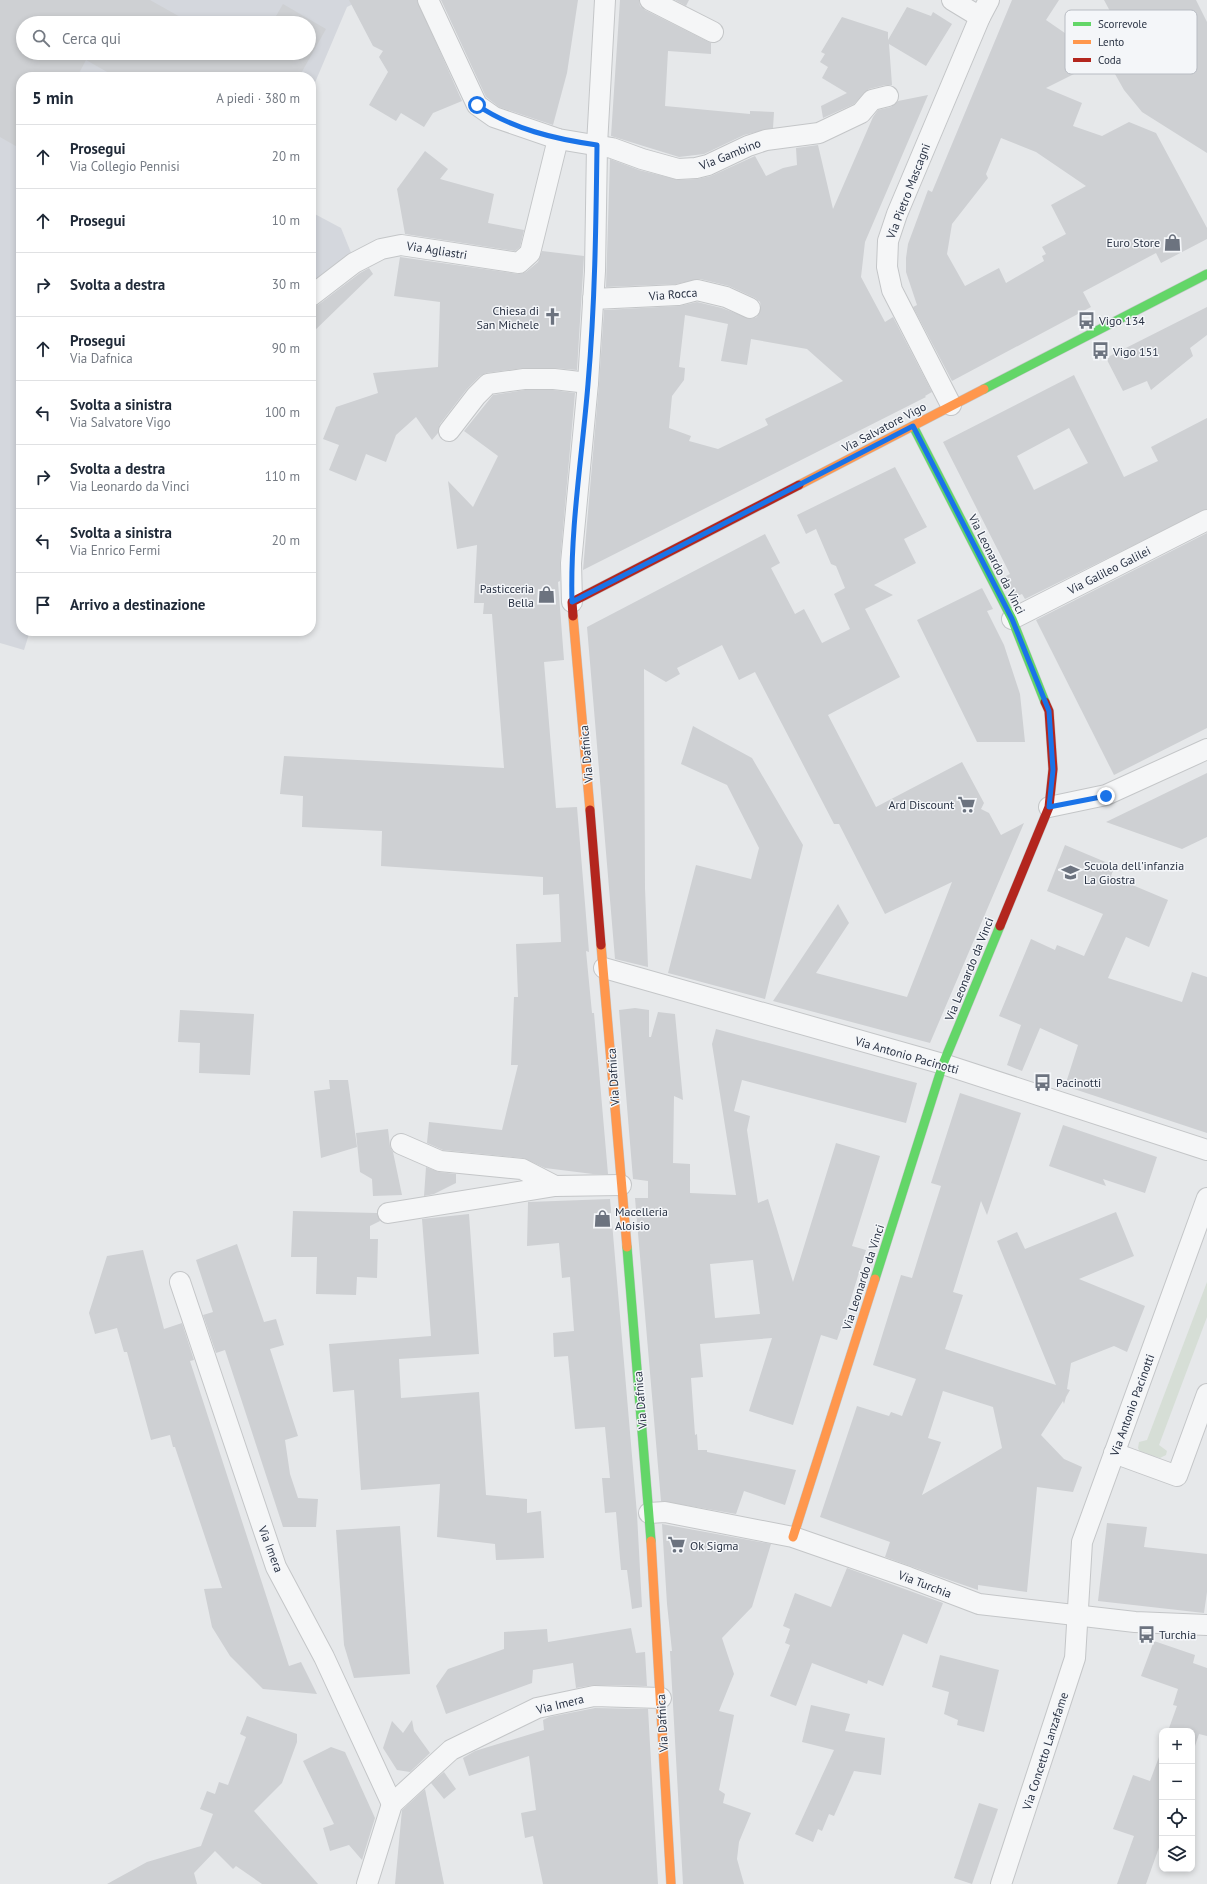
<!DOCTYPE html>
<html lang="it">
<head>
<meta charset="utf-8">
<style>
  :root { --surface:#fff; --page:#f2f2f3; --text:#1f2937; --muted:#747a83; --line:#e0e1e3 }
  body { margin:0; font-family:"PT Sans",sans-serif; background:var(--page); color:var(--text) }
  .controls { position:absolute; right:12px; bottom:12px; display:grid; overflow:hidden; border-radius:8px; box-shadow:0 2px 6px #0003 }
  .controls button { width:36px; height:36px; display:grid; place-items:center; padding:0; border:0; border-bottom:1px solid var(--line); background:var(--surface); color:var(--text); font:20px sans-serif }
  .stop { position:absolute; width:12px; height:12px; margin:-9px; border:3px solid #1a73e8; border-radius:50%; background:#fff }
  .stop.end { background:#1a73e8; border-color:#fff; box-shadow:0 1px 4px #0008 }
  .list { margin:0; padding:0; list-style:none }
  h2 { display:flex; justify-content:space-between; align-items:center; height:52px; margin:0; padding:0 16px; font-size:17px }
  h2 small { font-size:13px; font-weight:400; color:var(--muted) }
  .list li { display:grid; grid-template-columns:26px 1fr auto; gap:12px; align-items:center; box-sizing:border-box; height:64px; padding:0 16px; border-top:1px solid var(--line) }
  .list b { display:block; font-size:15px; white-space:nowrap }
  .list p { margin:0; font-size:13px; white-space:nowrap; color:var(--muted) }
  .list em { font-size:13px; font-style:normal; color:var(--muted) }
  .icon { flex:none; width:22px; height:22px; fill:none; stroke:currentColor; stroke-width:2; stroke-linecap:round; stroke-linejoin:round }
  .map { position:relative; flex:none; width:1207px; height:1884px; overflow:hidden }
  .search { position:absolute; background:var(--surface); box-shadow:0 2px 6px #0003; left:16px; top:16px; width:300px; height:44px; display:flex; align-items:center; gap:10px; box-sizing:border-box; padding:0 14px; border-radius:22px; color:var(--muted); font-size:15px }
  .panel { position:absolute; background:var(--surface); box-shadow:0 2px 6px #0003; left:16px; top:72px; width:300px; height:564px; border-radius:16px }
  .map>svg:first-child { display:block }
</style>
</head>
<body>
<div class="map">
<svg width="1207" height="1884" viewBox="0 0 1207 1884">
  <rect width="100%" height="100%" fill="#e6e8ea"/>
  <!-- built -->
  <g fill="#d4d7dd" fill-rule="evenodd">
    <path d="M0,0h361l-14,7 -36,85v-15h-290v554h9l-6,19 -24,-7zM23,23h286v30h-286z"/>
    <path d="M311,212l30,16 11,27 -41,32z"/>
  </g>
  <!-- green -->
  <path fill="#d6ded6" d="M1207,1282v35l-48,128 8,6 -1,4 -6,3 -20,-6 -2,-4 1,-6 8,-2z"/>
  <!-- building -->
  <g fill="#ced0d3" fill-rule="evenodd">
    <path d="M0,0h150l41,23h-168v30h222l8,5 2,-5h54v-30h-37l11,-19 43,25 -27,48h-183l-30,-17 -9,17h-56v72l-21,-12z"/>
    <path d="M349,0h68l45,101 -29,12 -9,14 -23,-14 -5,8 -27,-16 19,-33 -9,-15 4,-6 -10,-5z"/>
    <path d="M441,0h137l-11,73 -14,52 -54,-18 -13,-10z"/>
    <path d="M620,0h19l1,6 5,4 66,33v11l-43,-3 -3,55 85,8v-3l24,1 -1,16 -29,7 -40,19 -25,3 -68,-21z"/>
    <path d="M675,0h14l-3,6z"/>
    <path d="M1012,0h47l-13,20 29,20 14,4 30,-16 -15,-28h92l11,22v131l-65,-41 -18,-22 -18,-32 -60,30 36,15 -9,23 29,10 27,-14 27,11 51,95v11l-46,24 -5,-10 -73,39 8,15 -139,74 -39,-74 4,-2 -11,-33v-14l2,-14 20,-54 4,2zM1001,138l35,14 50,34 -35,19 15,29 -24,13 4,7 -4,2 2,5 -38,22 -7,-15 -34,18 -18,-32 5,-30 36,-46 -2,-4z"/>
    <path d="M907,7l24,9 2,-4 19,12 -26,42 -37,-22 3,41h-7l-16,4 -15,15 -31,14 -2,-12 26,-13 -25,-15 6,-11 -8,-5 5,-8 -4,-2 21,-35 46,15v8z"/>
    <path d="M928,95l-63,147 -4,35 24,45 8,-5 39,75 -7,4 1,1 -343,173 16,-186 5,-74 75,-4 18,-4 25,6 29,11 6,-2 4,-10 -1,-5 -5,-4 -26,-12 -29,-7 -24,5 -70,3 4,-128 29,11 40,10 18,-1 14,-3 44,-20 11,20 17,-8 14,-3 -1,-17 22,-3 15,64 40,-92 5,-7 13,-3 7,-6zM685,315l43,9 -7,37 26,4 4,-26 56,10 36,32 -78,38 3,6 -50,24 -29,-8 2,-5 -22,-8 3,-32 12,-16 1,-12 -6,-1z"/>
    <path d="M425,151l23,18 -8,10 54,15 -6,29 36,7 -4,17 -5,4 -110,-17 -8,-45z"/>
    <path d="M542,251l42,5 -7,114 -23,-2h-30l-38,5 -6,3 -13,13 -27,35 -2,9 -6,7 -16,-23 -20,18 -10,27 -20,-8 -10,27 -27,-11 10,-25 -16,-6 13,-32 42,-14 -5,-20 65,-6 2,-65 -46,-6 6,-39 118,17 8,-2 12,-10z"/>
    <path d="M369,268l4,6 -62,60v-27l7,-2 42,-32z"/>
    <path d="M1207,307v28l-17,13 3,8 -42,34 -4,-9 -24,10 -17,-33z"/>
    <path d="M1074,375l50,102 34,-16 -7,-14 56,-29v91l-182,90 -3,-5 -7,3 -11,-20 6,-3 -67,-132zM1069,428l19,35 -54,27 -17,-34z"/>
    <path d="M525,390h28l22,3 -15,169v19l-2,1 6,78 -20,2 12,146 21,-1 12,145 -3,-1 6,62h2l14,161h-15l-48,-6 -22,-10 -80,-8 -16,-7 2,-21 73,8 16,-65h-7l3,-68h4l-2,-53 45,-2 -2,-48 -16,1v-18l-162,-11 1,-35 -80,-4 1,-31 -23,-2 4,-38 220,12 -12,-154h-9l1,-11h-10l3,-58 -20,4 -9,-68 25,26 25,-51 -34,-25 29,-36z"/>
    <path d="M895,467l32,60 -23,12 12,24 -42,22 19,10 -28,14 35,68 -72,38 48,92 86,-45 22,41 -3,6 8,4 12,22 23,-12 -94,220 -157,-42 65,-97 11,19 -33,50 91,24 45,-115 -67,32 -46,-90h-5l-79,-152 -16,8 -17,-35 -45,23 3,6 -14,8 -22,-13 1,219 3,79 -33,-8 -28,-332 178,-93 15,29 -9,5 24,46 9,-5 18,34 28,-14 -16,-35 11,-6 -9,-22 -5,-2 -15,-35 -10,5 -9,-19z"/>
    <path d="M1207,533v195l-93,47 -78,-155z"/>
    <path d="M982,588l11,21 -6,2 17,34 16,49 5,48h-48l-60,-122z"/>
    <path d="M693,726l59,32 51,87 -38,154 -97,-26 28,-108 55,14 8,-31 -32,-63 -46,-21z"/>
    <path d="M1207,773v64l-25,12 -76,-27z"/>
    <path d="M1065,845l50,21 -4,10 57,24 -19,47 -23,-10 -18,41 74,24 10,-30 15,5v156l-142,-47 13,-41 -38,-17 -18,43 -15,-6 14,-40 -22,-9 32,-77 24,11 2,-5 27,11 19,-42 -56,-23z"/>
    <path d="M635,1008l14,2v27h2l7,-25 17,2 8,86 -9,-4 -1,67 17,1v29l46,2 -24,-151 4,-15 201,54 -11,40 -164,-43 -8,31 16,5 -3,14 11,73 10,-4 25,83 43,-139 44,13 -28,90 14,4 -21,68 -8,22 -16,-5 -28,90 -44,-14 23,-73 -72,6 3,33 -12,1 4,57 2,-1 1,16h9v2l89,18 -11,35 -41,-14 -8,23 -75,-13 -26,-303h13v-17l-15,-2 -14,-169zM753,1260l7,54 -45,4 -5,-54z"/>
    <path d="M180,1010l74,4 -4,61 -51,-2 1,-30 -22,-1z"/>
    <path d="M329,1080h19l9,67 -36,11 -7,-67 16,-2z"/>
    <path d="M960,1093l61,20 -34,102 -6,-14 -28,91 10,3 -18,54 111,36 -59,-144 20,-9 8,17 91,-37 18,44 -55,23 66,27 -18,46 -13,-6 -43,17 -4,26 3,1 -4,7 -2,7 -1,-3 -22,34 23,24 18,8 -9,25 -36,-5 -10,105 -49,-7v5l-26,-9 -67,-24 5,-15 -70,-25 37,-111 32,10 2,-4 11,4 14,-37 -43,-14 28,-90 11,3 14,-45 15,-47 -10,-3zM943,1391l50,16 9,41 -80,47 19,-53 -13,-4z"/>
    <path d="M1063,1125l94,32 -12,36 -42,-14 3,7 -57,-20z"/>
    <path d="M388,1129l2,17 3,6 9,43 -29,1 -1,-17 -12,-7 -4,-39z"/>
    <path d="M426,1167l13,5 17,2v9l-22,11 -10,2z"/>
    <path d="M610,1199l27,315 5,93 -10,2 -5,-39h-6l-5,-58 -11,1 -3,-35h8l-5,-51 -30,2 -7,-73 -14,1 -1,-24 21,-2 -4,-54 -8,1 -3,-35 -32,3 1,-44z"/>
    <path d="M293,1211l84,2 3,8 -10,5v13h8l-1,39 -20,-1 -1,18 -40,-1 1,-37h-26z"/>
    <path d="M469,1214l10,140 -80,5 2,39 78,-6 7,103 41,4v14l14,-2 3,47 -48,2 -1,-16 -58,-7 3,-53 -79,6 -7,-100 -21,2 -4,-48 102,-8 -9,-117z"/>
    <path d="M237,1244l27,78 12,-3 8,26 -14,4 28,87 -13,4 5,34 8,24 20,1 -2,28h-33l-58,-177 -9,3 -13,-38 10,-3 -17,-52z"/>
    <path d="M143,1250l21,79 18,-6 12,37 -4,1 99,305 12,-4 16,32 -54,-5 -33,-33 -18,-29 -8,-38 18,-1 -47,-141h-2l-3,-12 -19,5 -24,-88h-3l-7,-24 -22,6 -6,-21 18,-57z"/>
    <path d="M1107,1523l40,4 -3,20 63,7v38l-3,21 -106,-12z"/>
    <path d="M662,1524l109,20 -19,63 -30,31 12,36 -15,37 15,4 -15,75 6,4 -2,9 28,10 -12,29 -2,17 7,25h-61l-13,-233h2l-5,-47z"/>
    <path d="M400,1526l10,148 -56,4 -10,-33 -8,-115z"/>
    <path d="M847,1568l96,35 -16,41 -24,-10 -20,52 -15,-6 -1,4 -55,-21 -16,43 -26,-10 20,-51 -5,-2 5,-14 -7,-3 12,-33 36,14z"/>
    <path d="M631,1628l5,25 9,-1 2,34 -53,-1 -18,3 -3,-25 -40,7 -1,13 -86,31 -10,-28 12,-17 56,-20v-17l43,-3 1,13z"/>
    <path d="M1154,1641l41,14 -2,8 14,5v68l-8,-2 -7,21v-24h-24l9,-25 -4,-1 5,-16 -37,-13z"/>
    <path d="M940,1655l59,15 -15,62 -27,-7 1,-5 -14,-6 5,-22 -17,-5z"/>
    <path d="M811,1705l39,9 -5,17 40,7 -4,37 -27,-4 -20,45 -5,-2 -7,17 -4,-2 -5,13 -18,-8 39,-84 -32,-8z"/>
    <path d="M595,1708l53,1 10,175h-115l-10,-48 -8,2 -4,-25 15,-3 -7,-54 -60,20 -6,-18 12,-7 69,-21 -1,-10 6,-3z"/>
    <path d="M247,1716l50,18v8l-15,41 -28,28 64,73h-56l-26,-18 -3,3 -18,-18 -21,22 3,11h-90l40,-22 54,-16 12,-32 -13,-5 7,-18 8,3 4,-12 9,3 18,-48 -6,-3z"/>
    <path d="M412,1720l2,11 16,22 -20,19 -13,-2 -14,-22 9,-27 11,12z"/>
    <path d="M331,1747l14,5 30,66 -13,42 -13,-15 -19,6 -7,-23 11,-4 -31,-63z"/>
    <path d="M1162,1749v90l-16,45h-29l17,-48 -21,-7 20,-54 17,6z"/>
    <path d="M444,1772l12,17 -12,10 -13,-16z"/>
    <path d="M425,1789l19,95h-49l7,-74z"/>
    <path d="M979,1803l19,6 -26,75 -18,-6z"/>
  </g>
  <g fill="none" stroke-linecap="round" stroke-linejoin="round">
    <defs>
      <g id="street">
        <path d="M428,0l49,105 17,12 64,22 54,9 30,11 36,10 18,-1 12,-3 40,-19 18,-6 53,-7 42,-20 11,-13 16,-4"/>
        <path d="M650,0l63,32"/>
        <path d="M952,0l28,17"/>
        <path d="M311,296l43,-33 27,-14 20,-4 118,18 11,-10 28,-114"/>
        <path d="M593,299l85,-4 19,-5 29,7 24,11"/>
        <path d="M951,405l-59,-115 -5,-23 1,-26 9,-27 83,-197 9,-17"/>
        <path d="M449,431l27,-35 12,-12 36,-5h30l34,4"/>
        <path d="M572,602l-1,-39 17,-180 7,-112 2,-126 8,-145"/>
        <path d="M1012,619l195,-99"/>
        <path d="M1049,807l57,-12 101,-46"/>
        <path d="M604,968l339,96 264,86"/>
        <path d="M401,1144l39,17 82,8 33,17"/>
        <path d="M388,1213l167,-27 66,-1"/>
        <path d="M180,1282l96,285 48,90 68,147"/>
        <path d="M1114,1453l63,23 30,-82"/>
        <path d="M649,1513l16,-1 128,25 115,40 71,27 156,18 72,3"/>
        <path d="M367,1884l25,-80 59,-54 86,-42 57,-12 67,2"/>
        <path d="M1001,1884l74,-226 7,-116 125,-344"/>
      </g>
      <g id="fast">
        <path d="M984,389l223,-115"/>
        <path d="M913,426l99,193 33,83"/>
        <path d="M627,1247l24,294"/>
        <path d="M875,1279l68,-215 57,-138"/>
      </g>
      <g id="slow">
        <path d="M799,485l185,-96"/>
        <path d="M573,616l17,194"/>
        <path d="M601,945l26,302"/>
        <path d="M793,1537l82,-258"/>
        <path d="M651,1541l20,343"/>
      </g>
      <g id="jam">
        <path d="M573,616l-1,-14 227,-117"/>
        <path d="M590,810l11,135"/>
        <path d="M1000,926l49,-119 4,-38 -4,-58 -4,-9"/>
      </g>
    </defs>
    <!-- street casing -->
    <use href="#street" stroke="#c4c6c8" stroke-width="22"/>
    <!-- fast casing -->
    <use href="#fast" stroke="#c4c6c8" stroke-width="10"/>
    <!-- slow casing -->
    <use href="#slow" stroke="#c4c6c8" stroke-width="10"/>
    <!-- jam casing -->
    <use href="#jam" stroke="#c4c6c8" stroke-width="10"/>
    <!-- street -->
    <use href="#street" stroke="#f5f6f7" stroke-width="20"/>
    <!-- fast -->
    <use href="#fast" stroke="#63d668" stroke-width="9"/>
    <!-- slow -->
    <use href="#slow" stroke="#ff974d" stroke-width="9"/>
    <!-- jam -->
    <use href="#jam" stroke="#b3261e" stroke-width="9"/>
  </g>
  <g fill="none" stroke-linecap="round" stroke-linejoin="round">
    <!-- route -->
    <path stroke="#1a73e8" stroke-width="5" d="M477,105c35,24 78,34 120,40 -1,80 -2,159 -9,239 -6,73 -18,145 -16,218l341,-176 99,193 37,92 4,59 -4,37 57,-11"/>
  </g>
  <!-- icons -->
  <defs>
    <symbol id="shop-bare" viewBox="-9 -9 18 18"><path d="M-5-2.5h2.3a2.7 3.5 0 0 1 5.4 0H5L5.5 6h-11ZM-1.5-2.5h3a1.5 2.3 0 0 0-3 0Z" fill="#6c737f" stroke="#f4f6f9" stroke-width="2.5" paint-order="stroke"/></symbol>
    <symbol id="church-bare" viewBox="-9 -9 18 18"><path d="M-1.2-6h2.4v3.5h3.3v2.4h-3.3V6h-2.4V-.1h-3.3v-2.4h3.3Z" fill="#6c737f" stroke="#f4f6f9" stroke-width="2.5" paint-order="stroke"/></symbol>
    <symbol id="bus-bare" viewBox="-9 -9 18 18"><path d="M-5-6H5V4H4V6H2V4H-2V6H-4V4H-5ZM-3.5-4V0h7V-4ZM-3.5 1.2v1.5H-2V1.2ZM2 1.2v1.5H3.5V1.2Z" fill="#6c737f" stroke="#f4f6f9" stroke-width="2.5" paint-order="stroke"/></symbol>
    <symbol id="supermarket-bare" viewBox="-9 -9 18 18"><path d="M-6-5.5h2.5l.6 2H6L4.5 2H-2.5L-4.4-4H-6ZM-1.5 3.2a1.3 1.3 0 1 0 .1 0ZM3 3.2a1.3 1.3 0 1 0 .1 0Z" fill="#6c737f" stroke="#f4f6f9" stroke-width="2.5" paint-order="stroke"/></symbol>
    <symbol id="school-bare" viewBox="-9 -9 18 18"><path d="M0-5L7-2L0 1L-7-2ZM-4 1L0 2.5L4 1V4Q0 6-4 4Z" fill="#6c737f" stroke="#f4f6f9" stroke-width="2.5" paint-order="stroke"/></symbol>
  </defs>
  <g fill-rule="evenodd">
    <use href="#shop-bare" x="1160" y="230" width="25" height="25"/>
    <use href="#church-bare" x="540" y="304" width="25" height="25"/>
    <use href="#bus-bare" x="1074" y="308" width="25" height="25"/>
    <use href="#bus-bare" x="1088" y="338" width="25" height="25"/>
    <use href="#shop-bare" x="534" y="582" width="25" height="25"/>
    <use href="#supermarket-bare" x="954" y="792" width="25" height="25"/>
    <use href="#school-bare" x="1058" y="860" width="25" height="25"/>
    <use href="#bus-bare" x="1030" y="1070" width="25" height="25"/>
    <use href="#shop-bare" x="590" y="1206" width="25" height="25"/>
    <use href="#supermarket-bare" x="664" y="1532" width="25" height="25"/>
    <use href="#bus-bare" x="1134" y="1622" width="25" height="25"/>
  </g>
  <g text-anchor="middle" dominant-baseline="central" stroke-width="3" stroke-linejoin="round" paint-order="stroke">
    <!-- street labels -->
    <g font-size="12" fill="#2b3445" stroke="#f4f6f9">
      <text transform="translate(730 154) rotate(-22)">Via Gambino</text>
      <text transform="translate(908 191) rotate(-69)">Via Pietro Mascagni</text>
      <text transform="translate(437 250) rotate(9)">Via Agliastri</text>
      <text transform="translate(673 294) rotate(-5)">Via Rocca</text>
      <text transform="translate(884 427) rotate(-28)">Via Salvatore Vigo</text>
      <text transform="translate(997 564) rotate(63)">Via Leonardo da Vinci</text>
      <text transform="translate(1109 570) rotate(-27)">Via Galileo Galilei</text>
      <text transform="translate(586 754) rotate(-95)">Via Dafnica</text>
      <text transform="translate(969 969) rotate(-68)">Via Leonardo da Vinci</text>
      <text transform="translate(907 1055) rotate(16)">Via Antonio Pacinotti</text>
      <text transform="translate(613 1077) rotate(-94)">Via Dafnica</text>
      <text transform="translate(863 1277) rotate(-72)">Via Leonardo da Vinci</text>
      <text transform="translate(640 1400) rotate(-95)">Via Dafnica</text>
      <text transform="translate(1132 1405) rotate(-70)">Via Antonio Pacinotti</text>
      <text transform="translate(271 1549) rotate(69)">Via Imera</text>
      <text transform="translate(925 1584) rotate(21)">Via Turchia</text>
      <text transform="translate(560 1704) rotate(-14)">Via Imera</text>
      <text transform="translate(662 1723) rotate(-93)">Via Dafnica</text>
      <text transform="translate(1045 1751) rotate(-72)">Via Concetto Lanzafame</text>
    </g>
    <!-- poi labels -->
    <g font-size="12" fill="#2b3445" stroke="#f4f6f9" text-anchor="start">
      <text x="1160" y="242" text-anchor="end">Euro Store</text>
      <text x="539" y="310" text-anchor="end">Chiesa di<tspan x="539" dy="14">San Michele</tspan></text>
      <text x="1099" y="320">Vigo 134</text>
      <text x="1113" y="351">Vigo 151</text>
      <text x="534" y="588" text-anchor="end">Pasticceria<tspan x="534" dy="14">Bella</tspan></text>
      <text x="954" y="804" text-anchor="end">Ard Discount</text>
      <text x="1084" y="865">Scuola dell'infanzia<tspan x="1084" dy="14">La Giostra</tspan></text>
      <text x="1056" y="1082">Pacinotti</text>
      <text x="615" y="1211">Macelleria<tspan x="615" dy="14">Aloisio</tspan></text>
      <text x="690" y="1545">Ok Sigma</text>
      <text x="1159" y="1634">Turchia</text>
    </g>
  </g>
  <!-- legend -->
  <rect x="1065" y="10" width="132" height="64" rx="6" fill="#f4f6f9" stroke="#b8bcc3" stroke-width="1"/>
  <rect x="1073" y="22" width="18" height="4" fill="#63d668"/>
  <rect x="1073" y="40" width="18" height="4" fill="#ff974d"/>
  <rect x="1073" y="58" width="18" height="4" fill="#b3261e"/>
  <g font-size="11" fill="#2b3445">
    <text x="1098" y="28">Scorrevole</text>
    <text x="1098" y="46">Lento</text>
    <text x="1098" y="64">Coda</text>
  </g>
</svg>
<div class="controls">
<button>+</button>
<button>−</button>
<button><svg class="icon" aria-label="locate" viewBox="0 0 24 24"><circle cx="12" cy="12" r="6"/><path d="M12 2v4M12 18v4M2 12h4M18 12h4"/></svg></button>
<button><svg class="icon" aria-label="layers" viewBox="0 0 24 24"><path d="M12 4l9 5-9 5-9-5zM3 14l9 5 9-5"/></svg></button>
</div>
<div class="stop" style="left:477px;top:105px"></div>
<div class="stop end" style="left:1106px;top:796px"></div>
<div class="search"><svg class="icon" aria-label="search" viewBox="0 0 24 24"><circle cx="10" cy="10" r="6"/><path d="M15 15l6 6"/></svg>Cerca qui</div>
<section class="panel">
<h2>5 min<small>A piedi · 380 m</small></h2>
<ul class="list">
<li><svg class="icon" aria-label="ahead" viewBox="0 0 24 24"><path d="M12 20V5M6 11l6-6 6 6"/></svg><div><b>Prosegui</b><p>Via Collegio Pennisi</p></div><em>20 m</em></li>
<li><svg class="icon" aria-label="ahead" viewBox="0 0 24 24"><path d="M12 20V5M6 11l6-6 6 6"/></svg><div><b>Prosegui</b></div><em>10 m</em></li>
<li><svg class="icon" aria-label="right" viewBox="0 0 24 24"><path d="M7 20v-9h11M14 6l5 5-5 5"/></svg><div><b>Svolta a destra</b></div><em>30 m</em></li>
<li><svg class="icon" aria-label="ahead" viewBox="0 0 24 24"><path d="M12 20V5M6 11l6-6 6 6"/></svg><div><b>Prosegui</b><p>Via Dafnica</p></div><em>90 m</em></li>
<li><svg class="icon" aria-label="left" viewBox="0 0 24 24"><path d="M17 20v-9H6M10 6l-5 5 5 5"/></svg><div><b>Svolta a sinistra</b><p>Via Salvatore Vigo</p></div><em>100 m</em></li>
<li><svg class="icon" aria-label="right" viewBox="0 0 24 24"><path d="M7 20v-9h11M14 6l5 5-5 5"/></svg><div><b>Svolta a destra</b><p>Via Leonardo da Vinci</p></div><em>110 m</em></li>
<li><svg class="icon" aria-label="left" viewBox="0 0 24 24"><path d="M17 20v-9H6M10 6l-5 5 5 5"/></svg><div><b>Svolta a sinistra</b><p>Via Enrico Fermi</p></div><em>20 m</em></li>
<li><svg class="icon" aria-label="arrive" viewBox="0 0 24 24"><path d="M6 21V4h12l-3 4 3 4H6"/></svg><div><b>Arrivo a destinazione</b></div></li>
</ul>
</section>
</div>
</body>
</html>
